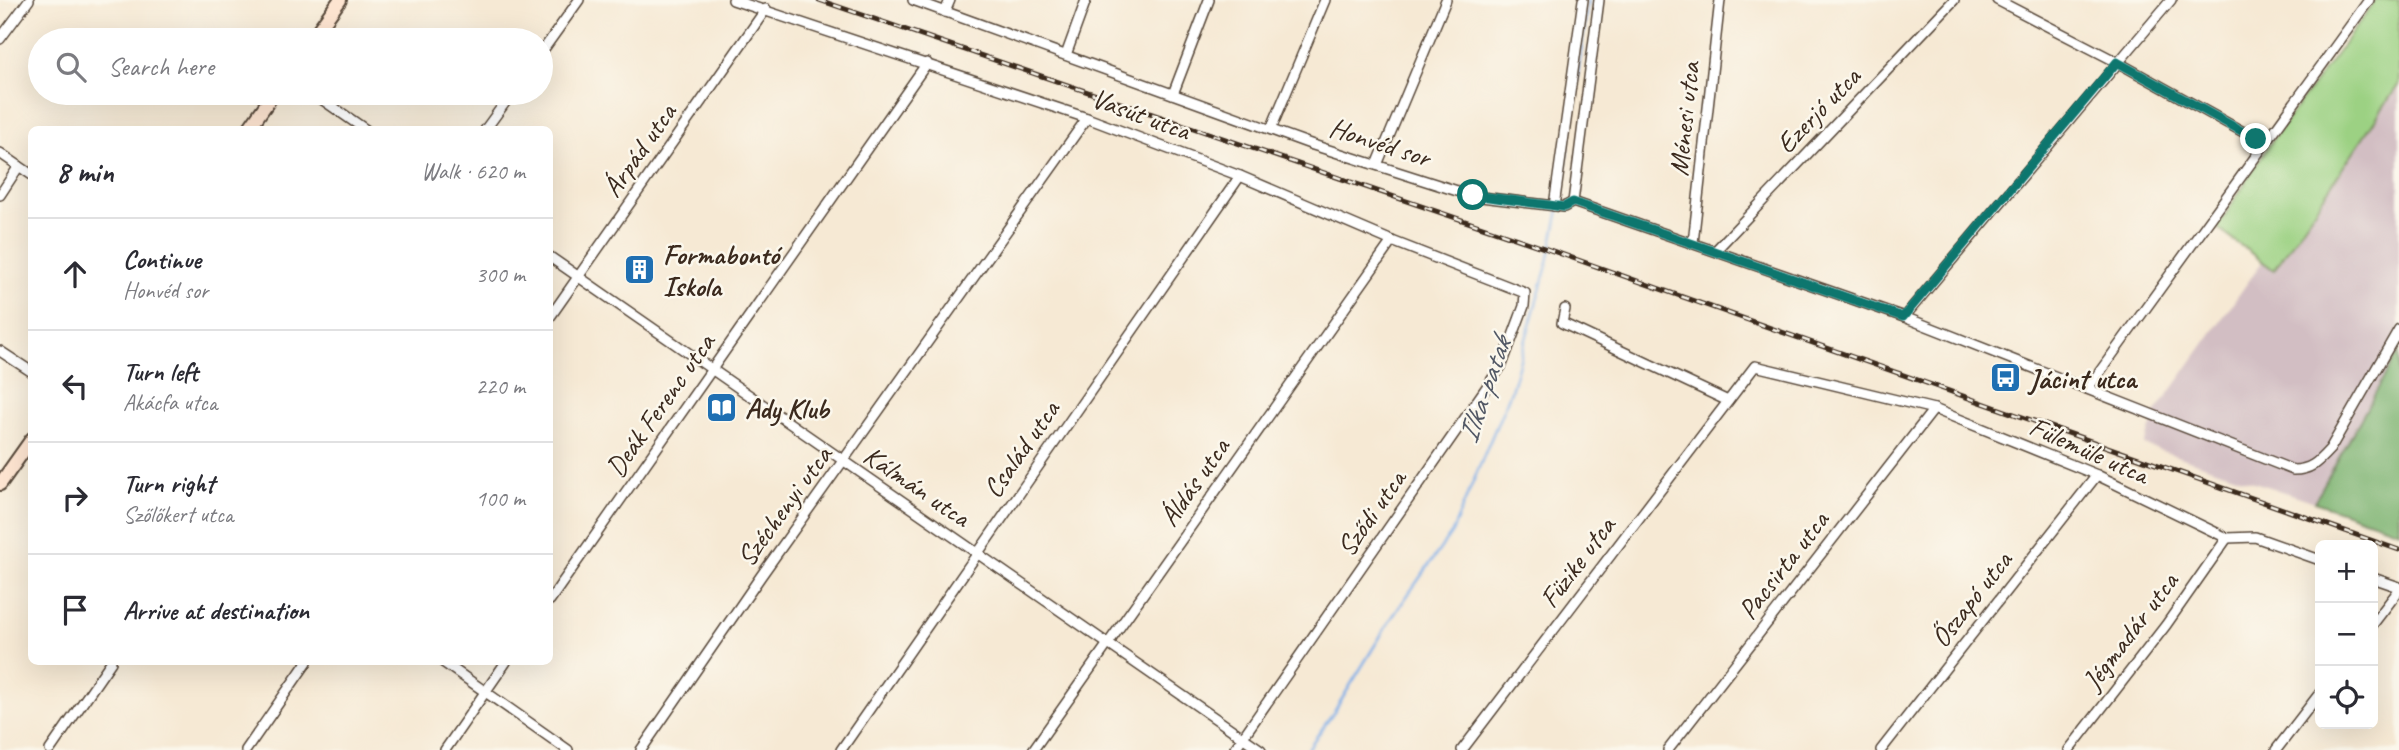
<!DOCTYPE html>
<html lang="en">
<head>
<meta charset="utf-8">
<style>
  :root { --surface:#fff; --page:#f7f7f7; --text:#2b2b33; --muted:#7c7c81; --line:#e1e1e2 }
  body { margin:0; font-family:Caveat,sans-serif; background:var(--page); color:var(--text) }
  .controls { position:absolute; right:21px; bottom:21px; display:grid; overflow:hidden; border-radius:10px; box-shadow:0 7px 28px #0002 }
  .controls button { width:63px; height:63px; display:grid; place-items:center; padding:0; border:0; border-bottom:2px solid var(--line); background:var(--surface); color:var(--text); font:35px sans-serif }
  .stop { position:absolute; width:21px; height:21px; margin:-16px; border:5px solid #0f766e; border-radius:50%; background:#fff }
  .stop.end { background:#0f766e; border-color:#fff; box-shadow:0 2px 7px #0008 }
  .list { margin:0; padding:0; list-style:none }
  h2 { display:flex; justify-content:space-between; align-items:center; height:91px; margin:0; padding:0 28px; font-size:30px }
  h2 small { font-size:23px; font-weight:400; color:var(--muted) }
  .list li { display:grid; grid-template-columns:46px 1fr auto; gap:21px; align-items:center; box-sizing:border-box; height:112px; padding:0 28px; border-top:2px solid var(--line) }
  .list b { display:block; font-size:26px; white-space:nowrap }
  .list p { margin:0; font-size:23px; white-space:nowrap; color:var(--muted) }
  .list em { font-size:23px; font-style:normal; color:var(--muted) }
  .icon { flex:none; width:38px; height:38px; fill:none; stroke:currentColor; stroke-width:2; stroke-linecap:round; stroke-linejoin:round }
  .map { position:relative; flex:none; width:2399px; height:750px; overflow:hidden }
  .search { position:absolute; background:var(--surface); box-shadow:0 7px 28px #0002; left:28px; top:28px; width:525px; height:77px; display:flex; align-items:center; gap:18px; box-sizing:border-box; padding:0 24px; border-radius:38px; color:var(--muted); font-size:26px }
  .panel { position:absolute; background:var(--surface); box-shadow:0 7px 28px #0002; left:28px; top:126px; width:525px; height:539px; border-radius:10px }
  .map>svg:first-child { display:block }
</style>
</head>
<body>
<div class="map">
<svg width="2399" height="750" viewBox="0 0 2399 750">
  <rect width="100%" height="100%" fill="#fbf7ec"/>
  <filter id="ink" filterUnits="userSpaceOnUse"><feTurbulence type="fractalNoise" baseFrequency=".0143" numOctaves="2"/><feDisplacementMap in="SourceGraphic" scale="14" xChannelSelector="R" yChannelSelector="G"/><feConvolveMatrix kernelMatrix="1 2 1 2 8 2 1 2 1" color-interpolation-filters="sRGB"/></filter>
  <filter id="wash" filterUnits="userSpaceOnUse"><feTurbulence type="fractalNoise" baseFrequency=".00686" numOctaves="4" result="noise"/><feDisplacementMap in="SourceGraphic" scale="28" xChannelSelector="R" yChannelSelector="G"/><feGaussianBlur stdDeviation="1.57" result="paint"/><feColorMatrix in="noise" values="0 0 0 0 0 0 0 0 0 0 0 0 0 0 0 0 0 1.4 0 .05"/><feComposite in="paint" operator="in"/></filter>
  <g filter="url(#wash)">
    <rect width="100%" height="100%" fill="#f6e9d4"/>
    <!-- industrial -->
    <path fill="#d2bec3" d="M2399,84v267l-85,151 -170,-57 12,-33 106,-150 13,8z"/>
    <!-- green -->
    <path fill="#9cd183" stroke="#6c7e50" stroke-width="2" d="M2376,0h23v84l-125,186 -57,-42 51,-82z"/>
    <!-- forest -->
    <path fill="#7db371" stroke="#5c6e48" stroke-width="2" d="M2399,351v180l-85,-29z"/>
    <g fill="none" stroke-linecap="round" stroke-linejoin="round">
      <!-- stream -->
      <g stroke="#7cade8" stroke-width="2.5">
        <path d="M1560,204l28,-204"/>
        <path d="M1307,750l27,-38 57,-93 61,-87 59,-141 37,-129 11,-52"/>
      </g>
    </g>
  </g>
  <g filter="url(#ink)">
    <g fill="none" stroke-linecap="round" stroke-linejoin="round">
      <defs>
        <g id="street">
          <path d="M733,0l354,118 153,58 152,65 133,52 -1,13 -22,59 -268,385"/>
          <path d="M913,0l400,145 160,51 91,11 9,-5 331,115 389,153c18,0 25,-8 37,-21l69,-120"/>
          <path d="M1997,0l120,62 148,82"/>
          <path d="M945,12l5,-12"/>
          <path d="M0,39l29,-39"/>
          <path d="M541,53l38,-53"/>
          <path d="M1066,55l20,-55"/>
          <path d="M313,93l53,37"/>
          <path d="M1173,94l36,-94"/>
          <path d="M1271,129l54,-129"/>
          <path d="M485,130l27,-37"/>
          <path d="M0,153l32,22"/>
          <path d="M1377,165l69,-165"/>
          <path d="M0,195l19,-29"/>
          <path d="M1573,202l26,-202"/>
          <path d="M1554,206l29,-206"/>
          <path d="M1693,243l27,-243"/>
          <path d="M1716,250l238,-250"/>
          <path d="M550,257l711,493"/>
          <path d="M1565,309l-3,14 166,78"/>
          <path d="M550,317l216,-308"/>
          <path d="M1904,317l267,-317"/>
          <path d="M0,351l32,21"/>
          <path d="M2088,388l281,-388"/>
          <path d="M2373,578l26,9"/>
          <path d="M550,600l377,-537"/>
          <path d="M2373,624l26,-34"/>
          <path d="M443,662l125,88"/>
          <path d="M50,750l61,-88"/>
          <path d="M246,750l61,-88"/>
          <path d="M445,750l61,-88"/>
          <path d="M641,750l120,-174 326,-458"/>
          <path d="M841,750l399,-574"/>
          <path d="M1033,750l359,-509"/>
          <path d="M1462,750l293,-384 179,43 163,66 130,63 28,-1 65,23"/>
          <path d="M1668,750l266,-341"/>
          <path d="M1881,750l216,-275"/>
          <path d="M2069,750l97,-125 61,-87"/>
          <path d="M2276,750l44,-57"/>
        </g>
        <g id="secondary">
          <path d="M311,40l29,-40"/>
          <path d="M248,130l26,-37"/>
          <path d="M0,484l32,-45"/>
        </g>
      </defs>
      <!-- street casing -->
      <use href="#street" stroke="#574739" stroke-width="12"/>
      <!-- secondary casing -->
      <use href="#secondary" stroke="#574739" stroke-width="16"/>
      <!-- street -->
      <use href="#street" stroke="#fff" stroke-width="9"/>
      <!-- secondary -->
      <use href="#secondary" stroke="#fde4d0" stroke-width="12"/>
      <defs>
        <path id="rail" d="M819,0l728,249 852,301"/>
      </defs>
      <!-- rail casing -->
      <use href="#rail" stroke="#3b2a1e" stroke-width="5"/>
      <!-- rail -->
      <use href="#rail" stroke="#fbf7ec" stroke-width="2.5" stroke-dasharray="8" stroke-linecap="butt"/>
    </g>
  </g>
  <g fill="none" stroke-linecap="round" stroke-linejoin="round" filter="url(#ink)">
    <!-- route -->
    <path stroke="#0f766e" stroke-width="9" d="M1473,195l91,12 9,-5 330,115 214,-255 139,77"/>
  </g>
  <!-- icons -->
  <defs>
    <symbol id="building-square" viewBox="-11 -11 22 22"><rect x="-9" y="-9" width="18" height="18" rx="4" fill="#1f6fb2" stroke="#fbf7ec"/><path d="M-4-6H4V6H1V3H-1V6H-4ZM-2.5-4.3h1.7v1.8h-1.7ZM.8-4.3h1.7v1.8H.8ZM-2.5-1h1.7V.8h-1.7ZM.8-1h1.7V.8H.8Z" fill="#fff"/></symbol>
    <symbol id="bus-square" viewBox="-11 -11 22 22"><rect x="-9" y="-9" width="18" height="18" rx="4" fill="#1f6fb2" stroke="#fbf7ec"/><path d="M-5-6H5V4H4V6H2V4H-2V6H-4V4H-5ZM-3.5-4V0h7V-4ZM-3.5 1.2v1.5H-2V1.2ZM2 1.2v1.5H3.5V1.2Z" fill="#fff"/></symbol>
    <symbol id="library-square" viewBox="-11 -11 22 22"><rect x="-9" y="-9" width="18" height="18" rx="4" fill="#1f6fb2" stroke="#fbf7ec"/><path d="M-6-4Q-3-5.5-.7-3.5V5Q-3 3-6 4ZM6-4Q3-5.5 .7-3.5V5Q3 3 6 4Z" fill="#fff"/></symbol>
  </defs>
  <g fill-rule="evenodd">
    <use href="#building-square" x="622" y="252" width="35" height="35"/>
    <use href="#bus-square" x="1988" y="360" width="35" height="35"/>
    <use href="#library-square" x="704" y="390" width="35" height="35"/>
  </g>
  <g text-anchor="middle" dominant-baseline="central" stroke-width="5" stroke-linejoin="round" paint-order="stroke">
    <!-- street labels -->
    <g font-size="28" fill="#3b2a1e" stroke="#fbf7ec">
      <text transform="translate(1818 110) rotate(-46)">Ezerjó utca</text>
      <text transform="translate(1141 114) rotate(20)">Vasút utca</text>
      <text transform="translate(1684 119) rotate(-84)">Ménesi utca</text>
      <text transform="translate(1380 142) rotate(18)">Honvéd sor</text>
      <text transform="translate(639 150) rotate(-55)">Árpád utca</text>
      <text transform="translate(660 405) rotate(-55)">Deák Ferenc utca</text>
      <text transform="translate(1021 449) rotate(-55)">Család utca</text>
      <text transform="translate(2089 450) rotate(24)">Fülemüle utca</text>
      <text transform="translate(1194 482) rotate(-55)">Áldás utca</text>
      <text transform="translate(917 486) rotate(34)">Kálmán utca</text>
      <text transform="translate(784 506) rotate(-54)">Széchenyi utca</text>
      <text transform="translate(1371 513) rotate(-55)">Sződi utca</text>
      <text transform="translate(1577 562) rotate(-53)">Füzike utca</text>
      <text transform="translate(1783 565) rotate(-52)">Pacsirta utca</text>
      <text transform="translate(1971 599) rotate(-52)">Őszapó utca</text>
      <text transform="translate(2130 631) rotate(-53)">Jégmadár utca</text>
    </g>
    <!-- poi labels -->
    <g font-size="28" font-weight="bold" fill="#3b2a1e" stroke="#fbf7ec" text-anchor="start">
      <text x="663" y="254">Formabontó<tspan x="663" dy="32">Iskola</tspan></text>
      <text x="2029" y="378">Jácint utca</text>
      <text x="745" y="408">Ady Klub</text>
    </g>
    <!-- water labels -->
    <g font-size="30" font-style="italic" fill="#525865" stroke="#fbf7ec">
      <text transform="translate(1484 390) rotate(-71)">Ilka-patak</text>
    </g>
  </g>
</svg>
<div class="controls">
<button>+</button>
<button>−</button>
<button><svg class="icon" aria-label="locate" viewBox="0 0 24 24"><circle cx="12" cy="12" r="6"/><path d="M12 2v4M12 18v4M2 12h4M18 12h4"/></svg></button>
</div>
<div class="stop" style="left:1473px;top:195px"></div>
<div class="stop end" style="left:2256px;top:139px"></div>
<div class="search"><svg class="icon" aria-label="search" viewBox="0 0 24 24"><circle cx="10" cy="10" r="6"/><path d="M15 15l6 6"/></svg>Search here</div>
<section class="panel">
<h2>8 min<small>Walk · 620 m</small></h2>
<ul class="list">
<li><svg class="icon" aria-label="ahead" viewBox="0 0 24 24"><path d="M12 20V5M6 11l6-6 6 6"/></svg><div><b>Continue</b><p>Honvéd sor</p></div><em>300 m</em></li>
<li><svg class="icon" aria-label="left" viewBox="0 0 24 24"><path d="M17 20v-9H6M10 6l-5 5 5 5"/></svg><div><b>Turn left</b><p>Akácfa utca</p></div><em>220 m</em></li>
<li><svg class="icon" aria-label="right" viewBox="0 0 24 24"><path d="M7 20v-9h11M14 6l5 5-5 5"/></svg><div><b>Turn right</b><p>Szőlőkert utca</p></div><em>100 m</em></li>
<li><svg class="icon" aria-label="arrive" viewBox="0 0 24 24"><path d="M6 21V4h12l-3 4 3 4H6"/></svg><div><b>Arrive at destination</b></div></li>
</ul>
</section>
</div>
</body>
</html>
